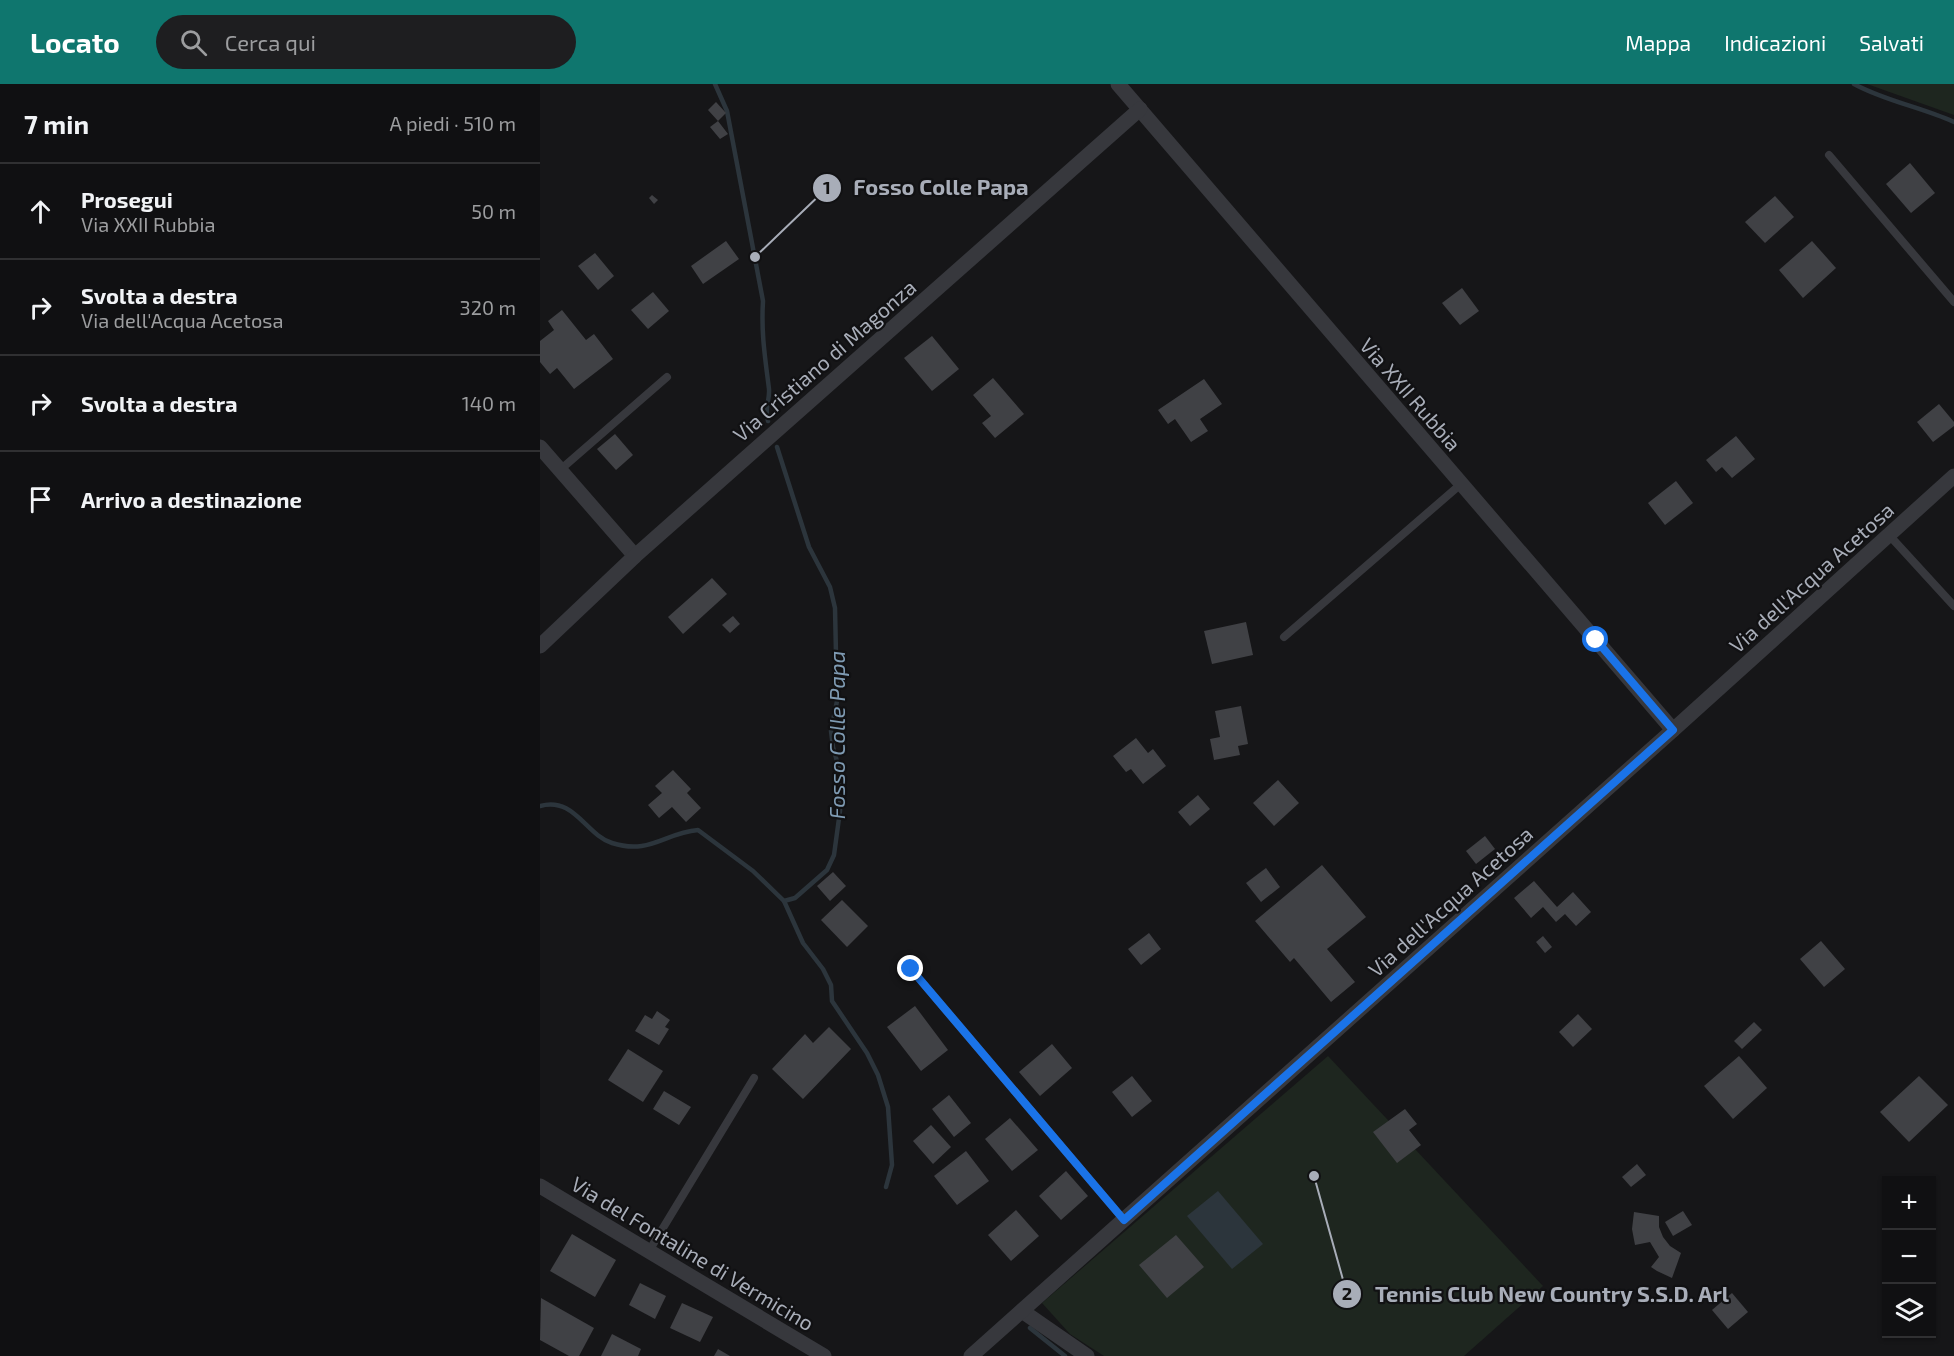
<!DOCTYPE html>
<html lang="it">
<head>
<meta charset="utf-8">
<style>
  :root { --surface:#101012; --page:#1e1e20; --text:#f1f3f6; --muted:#9c9d9f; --line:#303032; --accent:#0f766e }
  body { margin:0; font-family:"Exo 2",sans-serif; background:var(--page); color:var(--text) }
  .controls { position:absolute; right:18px; bottom:18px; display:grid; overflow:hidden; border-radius:0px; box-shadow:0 2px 4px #0004 }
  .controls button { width:54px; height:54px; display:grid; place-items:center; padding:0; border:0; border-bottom:2px solid var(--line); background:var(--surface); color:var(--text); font:30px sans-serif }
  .stop { position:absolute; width:18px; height:18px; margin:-14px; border:4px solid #1a73e8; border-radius:50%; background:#fff }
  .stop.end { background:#1a73e8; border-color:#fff; box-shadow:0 2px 6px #0008 }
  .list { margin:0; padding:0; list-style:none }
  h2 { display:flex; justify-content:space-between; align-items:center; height:78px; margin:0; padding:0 24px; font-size:26px }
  h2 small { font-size:20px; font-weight:400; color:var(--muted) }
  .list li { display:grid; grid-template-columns:39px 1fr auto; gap:18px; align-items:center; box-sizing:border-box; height:96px; padding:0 24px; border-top:2px solid var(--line) }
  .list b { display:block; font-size:22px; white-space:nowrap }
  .list p { margin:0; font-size:20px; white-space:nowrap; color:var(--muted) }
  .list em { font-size:20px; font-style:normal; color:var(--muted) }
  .icon { flex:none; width:33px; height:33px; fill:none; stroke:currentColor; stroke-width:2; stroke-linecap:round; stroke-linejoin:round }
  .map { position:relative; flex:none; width:1414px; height:1272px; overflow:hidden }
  header { display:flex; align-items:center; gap:36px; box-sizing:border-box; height:84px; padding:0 30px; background:var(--accent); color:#fff }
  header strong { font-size:28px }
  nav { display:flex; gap:33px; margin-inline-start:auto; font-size:21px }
  .search { width:420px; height:54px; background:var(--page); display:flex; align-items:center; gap:15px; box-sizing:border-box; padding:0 21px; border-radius:33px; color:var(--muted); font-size:22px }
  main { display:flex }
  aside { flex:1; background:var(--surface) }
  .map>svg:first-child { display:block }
</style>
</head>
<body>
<header>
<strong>Locato</strong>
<div class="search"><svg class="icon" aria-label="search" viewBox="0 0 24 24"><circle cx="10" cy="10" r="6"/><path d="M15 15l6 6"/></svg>Cerca qui</div>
<nav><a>Mappa</a><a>Indicazioni</a><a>Salvati</a></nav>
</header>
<main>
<aside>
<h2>7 min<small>A piedi · 510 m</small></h2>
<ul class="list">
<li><svg class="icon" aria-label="ahead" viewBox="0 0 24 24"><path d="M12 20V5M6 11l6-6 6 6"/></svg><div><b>Prosegui</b><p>Via XXII Rubbia</p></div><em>50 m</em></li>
<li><svg class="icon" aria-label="right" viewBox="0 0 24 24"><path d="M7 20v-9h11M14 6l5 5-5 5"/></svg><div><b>Svolta a destra</b><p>Via dell'Acqua Acetosa</p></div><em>320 m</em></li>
<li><svg class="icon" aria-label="right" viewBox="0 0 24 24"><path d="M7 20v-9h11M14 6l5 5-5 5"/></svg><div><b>Svolta a destra</b></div><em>140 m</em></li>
<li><svg class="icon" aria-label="arrive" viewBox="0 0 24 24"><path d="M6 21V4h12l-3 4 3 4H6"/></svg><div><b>Arrivo a destinazione</b></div></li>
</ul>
</aside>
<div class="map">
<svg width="1414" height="1272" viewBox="0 0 1414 1272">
  <rect width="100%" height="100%" fill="#161618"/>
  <!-- green -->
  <g fill="#1e261f">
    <path d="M1327,0h87v31z"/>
    <path d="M788,972l215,230 -79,70h-360l-34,-22 -28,-31z"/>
  </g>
  <!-- water -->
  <path fill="#2c353c" d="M678,1107l45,53 -31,25 -45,-53z"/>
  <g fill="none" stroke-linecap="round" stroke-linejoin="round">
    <!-- stream -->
    <g stroke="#2c353c" stroke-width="4.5">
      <path d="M175,0l12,27 36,190c-2,32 2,56 6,88 1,11 -5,20 -1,32"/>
      <path d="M1314,0c31,17 67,23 100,38"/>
      <path d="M237,363l32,100 21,40 5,21 2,93 -6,30 2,16 7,25v39l-6,44 -7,15 -32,28 -11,3"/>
      <path d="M0,722c34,-10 46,29 72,37 38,12 52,-10 86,-13l55,41 31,30 19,42 20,26 8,16 1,16 35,52 11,22 10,32 4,58 -6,22"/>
      <path d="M490,1244l35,28"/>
    </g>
  </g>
  <!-- building -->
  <g fill="#404145">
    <path d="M176,18l10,11 -8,8 10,13 -8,5 -10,-12 8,-6 -10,-11z"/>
    <path d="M1370,79l25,30 -24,20 -25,-29z"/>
    <path d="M112,111l6,5 -4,4 -5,-6z"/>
    <path d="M1235,112l19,21 -29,26 -20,-21z"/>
    <path d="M186,157l13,18 -36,25 -12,-18z"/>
    <path d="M1272,157l24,27 -33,30 -24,-28z"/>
    <path d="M55,169l19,23 -16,14 -20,-24z"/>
    <path d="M922,204l17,23 -19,14 -18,-22z"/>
    <path d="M113,208l16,19 -21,18 -17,-19z"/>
    <path d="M22,226l24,30 8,-6 19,25 -39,30 -17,-21 -7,6 -10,-12v-21l14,-11 -6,-9z"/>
    <path d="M392,252l27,33 -27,22 -28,-33z"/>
    <path d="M453,294l31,36 -29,24 -13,-15 9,-7 -18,-21z"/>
    <path d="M664,295l18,25 -22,15 8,12 -17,11 -16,-23 -7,5 -10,-14z"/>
    <path d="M1399,320l15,18v4l-21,16 -16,-20z"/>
    <path d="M75,350l18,21 -17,15 -19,-21z"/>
    <path d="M1196,352l19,23 -23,19 -10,-11 -6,5 -10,-12z"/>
    <path d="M1136,397l17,22 -28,22 -17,-22z"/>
    <path d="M172,494l15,16 -44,40 -15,-17z"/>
    <path d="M193,532l7,8 -10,9 -8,-8z"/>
    <path d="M706,538l7,33 -41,9 -8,-33z"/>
    <path d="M701,622l7,38 -10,2 2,9 -26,5 -4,-21 10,-2 -5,-26z"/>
    <path d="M596,654l12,15 5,-4 13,17 -23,18 -12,-15 -5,3 -13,-16z"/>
    <path d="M133,686l18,19 -4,4 14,15 -15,14 -14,-15 -13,11 -11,-13 14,-12 -7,-7z"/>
    <path d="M738,696l21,23 -25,23 -21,-23z"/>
    <path d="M658,711l12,14 -20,17 -12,-14z"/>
    <path d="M945,752l10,13 -19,15 -10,-13z"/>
    <path d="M782,781l44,52 -39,32 28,33 -24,20 -37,-44 -4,4 -35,-41z"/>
    <path d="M726,784l14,19 -19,15 -15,-19z"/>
    <path d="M293,788l13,14 -16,15 -13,-15z"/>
    <path d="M994,797l23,26 16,-15 18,20 -15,14 -11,-12 -9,8 -13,-15 -12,11 -17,-20z"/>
    <path d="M302,816l26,26 -21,21 -26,-27z"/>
    <path d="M609,849l12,16 -20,16 -13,-16z"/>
    <path d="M1003,852l9,11 -7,6 -9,-11z"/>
    <path d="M1281,857l24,28 -21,18 -24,-28z"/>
    <path d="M375,922l33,44 -27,21 -34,-44z"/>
    <path d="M117,927l13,9 -5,7 4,2 -10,16 -24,-14 10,-16 7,4z"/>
    <path d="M1038,930l14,15 -19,18 -14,-15z"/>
    <path d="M1214,938l8,8 -20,19 -8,-8z"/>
    <path d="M289,943l22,22 -48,50 -31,-30 33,-35 8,9z"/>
    <path d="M512,960l20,24 -32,28 -21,-24z"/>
    <path d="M88,965l35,22 -20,31 -35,-22z"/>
    <path d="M1199,972l28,32 -34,31 -29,-33z"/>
    <path d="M592,992l20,25 -20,16 -20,-25z"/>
    <path d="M1379,992l29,29 -39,37 -29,-30z"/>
    <path d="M124,1007l27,16 -12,18 -26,-16z"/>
    <path d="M409,1011l22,28 -17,14 -22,-28z"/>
    <path d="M865,1025l12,15 -8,6 12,15 -24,18 -24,-31z"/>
    <path d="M470,1034l28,32 -26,21 -27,-32z"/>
    <path d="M391,1041l20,22 -18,17 -20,-23z"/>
    <path d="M426,1067l23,30 -32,24 -23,-29z"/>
    <path d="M1097,1080l9,11 -15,12 -9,-10z"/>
    <path d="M526,1087l22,25 -27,24 -22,-24z"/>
    <path d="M476,1126l23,26 -28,25 -23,-26z"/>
    <path d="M1143,1127l9,14 -19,11 -8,-14z"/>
    <path d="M1094,1128l25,4v11l4,10 7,9 11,7 -9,25 -15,-7 -6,-4 8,-10 -9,-15 -15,3 -3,-16z"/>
    <path d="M32,1150l44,26 -21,37 -45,-26z"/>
    <path d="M636,1151l28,32 -37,31 -28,-33z"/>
    <path d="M100,1199l26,13 -11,23 -26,-14z"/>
    <path d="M1192,1209l16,19 -20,17 -16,-19z"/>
    <path d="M1,1214l53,30 -15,28h-10l-29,-16z"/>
    <path d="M142,1219l31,14 -13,25 -30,-14z"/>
    <path d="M72,1250l29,15 -3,7h-37z"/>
    <path d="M178,1265l12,7h-16z"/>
  </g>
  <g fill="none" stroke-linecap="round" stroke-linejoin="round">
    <!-- lane -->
    <g stroke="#37383d" stroke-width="8">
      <path d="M1289,71l125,147"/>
      <path d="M20,386l107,-93"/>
      <path d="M1349,451l65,71"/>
      <path d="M744,553l177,-153"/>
      <path d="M371,885l213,251"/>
      <path d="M109,1167l105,-173"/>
    </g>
    <!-- street -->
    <g stroke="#37383d" stroke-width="15">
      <path d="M578,0l555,646"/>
      <path d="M0,363l95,109"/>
      <path d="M0,562l95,-90 505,-447"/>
      <path d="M0,1102l284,170"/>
      <path d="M482,1227l65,45"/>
      <path d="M431,1272l702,-626 281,-254"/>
    </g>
  </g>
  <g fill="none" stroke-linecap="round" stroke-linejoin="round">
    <!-- route -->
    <path stroke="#1a73e8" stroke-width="8" d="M371,885l213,251 549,-490 -77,-90"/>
  </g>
  <g text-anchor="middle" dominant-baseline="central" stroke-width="4.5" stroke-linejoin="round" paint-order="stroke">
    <!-- street labels -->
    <g font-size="21" fill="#a8adb8" stroke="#111113">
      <text transform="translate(284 276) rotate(-41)">Via Cristiano di Magonza</text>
      <text transform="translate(871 310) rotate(49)">Via XXII Rubbia</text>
      <text transform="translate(1271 493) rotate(-42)">Via dell'Acqua Acetosa</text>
      <text transform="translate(910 817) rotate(-42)">Via dell'Acqua Acetosa</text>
      <text transform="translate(153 1169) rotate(31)">Via del Fontaline di Vermicino</text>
    </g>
    <!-- water labels -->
    <g font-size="22" font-style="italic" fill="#7f9bb3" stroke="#111113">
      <text transform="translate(296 651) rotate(-90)">Fosso Colle Papa</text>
    </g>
  </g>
  <!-- callouts -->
  <path fill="none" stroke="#a8adb8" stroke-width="2" d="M215 173L287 104M774 1092L807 1210"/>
  <g fill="#a8adb8" stroke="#111113" stroke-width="2">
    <circle cx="215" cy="173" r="6"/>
    <circle cx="774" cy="1092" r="6"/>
    <circle cx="287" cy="104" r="15"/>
    <circle cx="807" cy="1210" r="15"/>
  </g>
  <g font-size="18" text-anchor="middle" font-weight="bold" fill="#111">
    <text x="287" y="110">1</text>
    <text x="807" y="1216">2</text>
  </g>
  <g font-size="22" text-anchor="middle" font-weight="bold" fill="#a8adb8" stroke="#111113" stroke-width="4.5" stroke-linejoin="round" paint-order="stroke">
    <text x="401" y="111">Fosso Colle Papa</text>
    <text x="1012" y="1218">Tennis Club New Country S.S.D. Arl</text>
  </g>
</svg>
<div class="controls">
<button>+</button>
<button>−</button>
<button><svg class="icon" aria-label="layers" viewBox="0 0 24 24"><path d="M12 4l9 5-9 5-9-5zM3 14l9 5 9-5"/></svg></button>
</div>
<div class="stop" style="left:1056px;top:556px"></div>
<div class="stop end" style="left:371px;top:885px"></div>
</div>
</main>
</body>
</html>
